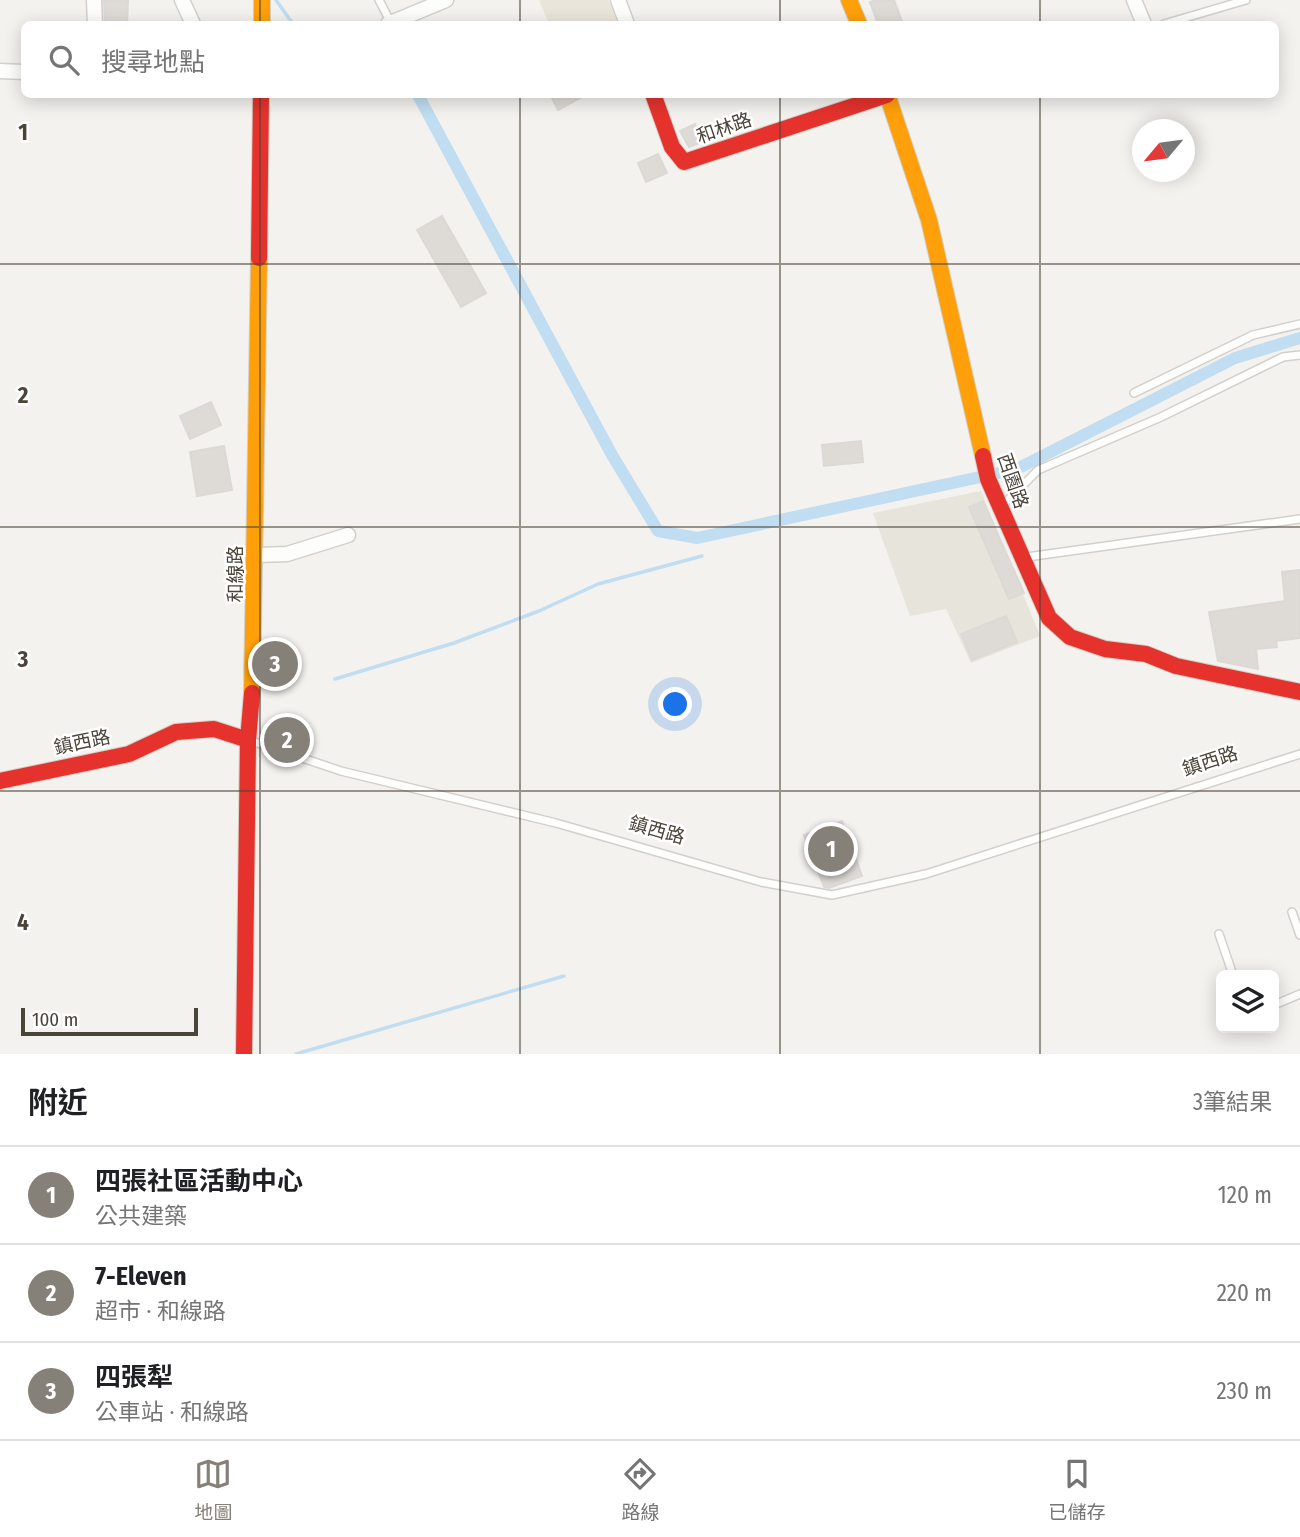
<!DOCTYPE html>
<html lang="zh-TW">
<head>
<meta charset="utf-8">
<style>
  :root { --surface:#fff; --page:#f6f6f6; --text:#202124; --muted:#757577; --line:#e0e0e0; --accent:#868178 }
  body { margin:0; font-family:"Fira Sans Condensed","Noto Sans TC",sans-serif; background:var(--page); color:var(--text) }
  .controls { position:absolute; right:21px; bottom:21px; display:grid; overflow:hidden; border-radius:10px; box-shadow:0 4px 18px #0003 }
  .controls button { width:63px; height:63px; display:grid; place-items:center; padding:0; border:0; border-bottom:2px solid var(--line); background:var(--surface); color:var(--text); font:35px sans-serif }
  .compass { position:absolute; left:1132px; top:119px; width:63px; height:63px; border-radius:50%; background:var(--surface); box-shadow:0 4px 18px #0003; rotate:241deg }
  .scale { position:absolute; left:21px; bottom:18px; width:177px; box-sizing:border-box; padding-left:7px; border:4px solid #4b4439; border-top:0; font-size:19px; line-height:24px; white-space:nowrap; color:#4b4439; -webkit-text-stroke:5px #fff; paint-order:stroke }
  .you { position:absolute; left:676px; top:705px; width:24px; height:24px; margin:-18px; border:5px solid #fff; border-radius:50%; background:#1a73e8; box-shadow:0 0 0 10px #1a73e833 }
  .badge { display:grid; place-items:center; width:46px; height:46px; border-radius:50%; background:var(--accent); color:#fff; font-size:23px; font-weight:700 }
  .pin { position:absolute; translate:-50% -50%; border:4px solid #fff; box-shadow:0 2px 7px #0006 }
  .list { margin:0; padding:0; list-style:none }
  h2 { display:flex; justify-content:space-between; align-items:center; height:91px; margin:0; padding:0 28px; font-size:30px }
  h2 small { font-size:23px; font-weight:400; color:var(--muted) }
  .list li { display:grid; grid-template-columns:46px 1fr auto; gap:21px; align-items:center; box-sizing:border-box; height:98px; padding:0 28px; border-top:2px solid var(--line) }
  .list b { display:block; font-size:26px; white-space:nowrap }
  .list p { margin:0; font-size:23px; white-space:nowrap; color:var(--muted) }
  .list em { font-size:23px; font-style:normal; color:var(--muted) }
  .icon { flex:none; width:38px; height:38px; fill:none; stroke:currentColor; stroke-width:2; stroke-linecap:round; stroke-linejoin:round }
  .map { position:relative; flex:none; width:1300px; height:1054px; overflow:hidden }
  .search { position:absolute; background:var(--surface); box-shadow:0 4px 18px #0003; left:21px; right:21px; top:21px; height:77px; display:flex; align-items:center; gap:18px; box-sizing:border-box; padding:0 24px; border-radius:10px; color:var(--muted); font-size:26px }
  .sheet { height:385px; background:var(--surface) }
  nav { display:flex; justify-content:space-around; align-items:center; box-sizing:border-box; height:98px; border-top:2px solid var(--line); background:var(--surface); font-size:19px; color:var(--muted) }
  nav a { display:grid; justify-items:center; gap:4px }
  nav .on { color:var(--accent) }
  .map>svg:first-child { display:block }
</style>
</head>
<body>
<div class="map">
<svg width="1300" height="1054" viewBox="0 0 1300 1054">
  <rect width="100%" height="100%" fill="#f4f2ee"/>
  <!-- residential -->
  <path fill="#e7e4dc" d="M981,491l59,145 -69,27 -25,-54 -36,7 -37,-103z"/>
  <!-- education -->
  <path fill="#eae5da" d="M539,0h69l9,21 -68,3z"/>
  <g fill="none" stroke-linecap="round" stroke-linejoin="round">
    <!-- stream -->
    <g stroke="#c0ddf1" stroke-width="3.5">
      <path d="M276,0l17,24"/>
      <path d="M417,94l2,3"/>
      <path d="M335,679l119,-36 85,-32 59,-27 104,-28"/>
      <path d="M296,1054l268,-78"/>
    </g>
    <!-- canal -->
    <path stroke="#c0ddf1" stroke-width="12" d="M419,97l193,358 46,76 39,7 320,-69 218,-111 65,-20"/>
  </g>
  <!-- building -->
  <g fill="#dedbd6" stroke="#dcd9d4" stroke-width="2">
    <path d="M104,0h24l-1,24h-22z"/>
    <path d="M876,0h18l9,24h-25l-8,-22z"/>
    <path d="M550,94h37l-29,16z"/>
    <path d="M695,124l7,18 -13,5 -9,-16z"/>
    <path d="M658,154l9,19 -21,9 -8,-19z"/>
    <path d="M442,216l44,77 -25,14 -44,-77z"/>
    <path d="M211,402l10,23 -31,14 -10,-23z"/>
    <path d="M861,441l2,21 -39,4 -2,-21z"/>
    <path d="M224,446l8,44 -35,6 -7,-44z"/>
    <path d="M983,501l41,92 -15,6 -40,-92z"/>
    <path d="M1300,570v68l-24,3 1,6 -21,2 2,20 -40,-8 -9,-49 76,-11 -3,-29z"/>
    <path d="M1006,616l11,26 -45,18 -11,-26z"/>
    <path d="M842,821l20,55 -33,12 -5,-1 -20,-52z"/>
  </g>
  <g fill="none" stroke-linecap="round" stroke-linejoin="round">
    <defs>
      <g id="lane">
        <path d="M379,0l12,23"/>
        <path d="M1164,24l82,-24"/>
        <path d="M1134,393l119,-58 47,-11"/>
        <path d="M1004,504l34,-34 123,-53 122,-60 17,-2"/>
        <path d="M1027,557l273,-38"/>
        <path d="M252,741l89,30 215,52 205,59 71,13 94,-21 374,-120"/>
        <path d="M1292,912l8,23"/>
        <path d="M1219,934l14,41"/>
        <path d="M1274,1005l26,-11"/>
      </g>
      <g id="street">
        <path d="M94,0l1,24"/>
        <path d="M182,0l11,24"/>
        <path d="M618,0l9,24"/>
        <path d="M1134,0l10,24"/>
        <path d="M388,24l58,-24"/>
        <path d="M0,71l24,1"/>
        <path d="M257,555l30,-1 61,-19"/>
      </g>
      <g id="slow">
        <path d="M262,0v24"/>
        <path d="M849,0l10,24"/>
        <path d="M887,94l42,126 54,236"/>
        <path d="M252,693l7,-435"/>
      </g>
      <g id="jam">
        <path d="M653,94l19,53 12,15 203,-67"/>
        <path d="M259,258l2,-164"/>
        <path d="M983,456l5,23 61,139 21,19 35,12 41,5 30,12 124,26"/>
        <path d="M0,781l129,-27 47,-22 38,-3 34,11"/>
        <path d="M244,1054l4,-314 4,-47"/>
      </g>
    </defs>
    <!-- lane casing -->
    <use href="#lane" stroke="#d2d0cb" stroke-width="10"/>
    <!-- street casing -->
    <use href="#street" stroke="#d2d0cb" stroke-width="17"/>
    <!-- slow casing -->
    <use href="#slow" stroke="#d3cfc5" stroke-width="18"/>
    <!-- jam casing -->
    <use href="#jam" stroke="#d3cfc5" stroke-width="18"/>
    <!-- lane -->
    <use href="#lane" stroke="#fdfdfc" stroke-width="7"/>
    <!-- street -->
    <use href="#street" stroke="#fdfdfc" stroke-width="14"/>
    <!-- slow -->
    <use href="#slow" stroke="#ff9f0a" stroke-width="16"/>
    <!-- jam -->
    <use href="#jam" stroke="#e5322d" stroke-width="16"/>
  </g>
  <!-- grid -->
  <path fill="none" stroke="#4b4439" stroke-width="2" stroke-opacity="0.55" d="M260,0v24M520,0v24M780,0v24M1040,0v24M260,94v960M520,94v960M780,94v960M1040,94v960M0,264h1300M0,527h1300M0,791h1300"/>
  <g text-anchor="middle" dominant-baseline="central" stroke-width="5" stroke-linejoin="round" paint-order="stroke">
    <!-- street labels -->
    <g font-size="19" fill="#4b4439" stroke="#fff">
      <text transform="translate(724 128) rotate(-19)">和林路</text>
      <text transform="translate(1013 481) rotate(71)">西園路</text>
      <text transform="translate(235 574) rotate(-90)">和線路</text>
      <text transform="translate(82 742) rotate(-12)">鎮西路</text>
      <text transform="translate(1210 761) rotate(-18)">鎮西路</text>
      <text transform="translate(657 830) rotate(16)">鎮西路</text>
    </g>
  </g>
  <g font-size="23" text-anchor="middle" font-weight="bold" fill="#4b4439" stroke="#fff" stroke-width="5" stroke-linejoin="round" paint-order="stroke">
    <text x="23" y="140">1</text>
    <text x="23" y="403">2</text>
    <text x="23" y="667">3</text>
    <text x="23" y="930">4</text>
  </g>
</svg>
<div class="controls">
<button><svg class="icon" aria-label="layers" viewBox="0 0 24 24"><path d="M12 4l9 5-9 5-9-5zM3 14l9 5 9-5"/></svg></button>
</div>
<svg class="compass" viewBox="-18 -18 36 36"><path d="M0-13l5 13h-10z" fill="#e53935"/><path d="M0 13l5-13h-10z" fill="#757577"/></svg>
<div class="scale">100 m</div>
<div class="you"></div>
<div class="pin badge" style="left:831px;top:849px">1</div>
<div class="pin badge" style="left:287px;top:740px">2</div>
<div class="pin badge" style="left:275px;top:664px">3</div>
<div class="search"><svg class="icon" aria-label="search" viewBox="0 0 24 24"><circle cx="10" cy="10" r="6"/><path d="M15 15l6 6"/></svg>搜尋地點</div>
</div>
<section class="sheet">
<h2>附近<small>3筆結果</small></h2>
<ul class="list">
<li><span class="badge">1</span><div><b>四張社區活動中心</b><p>公共建築</p></div><em>120 m</em></li>
<li><span class="badge">2</span><div><b>7-Eleven</b><p>超市 · 和線路</p></div><em>220 m</em></li>
<li><span class="badge">3</span><div><b>四張犁</b><p>公車站 · 和線路</p></div><em>230 m</em></li>
</ul>
</section>
<nav>
<a class="on"><svg class="icon" aria-label="map" viewBox="0 0 24 24"><path d="M3 6l6-2 6 2 6-2v14l-6 2-6-2-6 2zM9 4v14M15 6v14"/></svg>地圖</a>
<a><svg class="icon" aria-label="directions" viewBox="0 0 24 24"><path d="M12 3l9 9-9 9-9-9zM9 14v-3h6M13 9l2 2-2 2"/></svg>路線</a>
<a><svg class="icon" aria-label="saved" viewBox="0 0 24 24"><path d="M7 4h10v16l-5-4-5 4z"/></svg>已儲存</a>
</nav>
</body>
</html>
